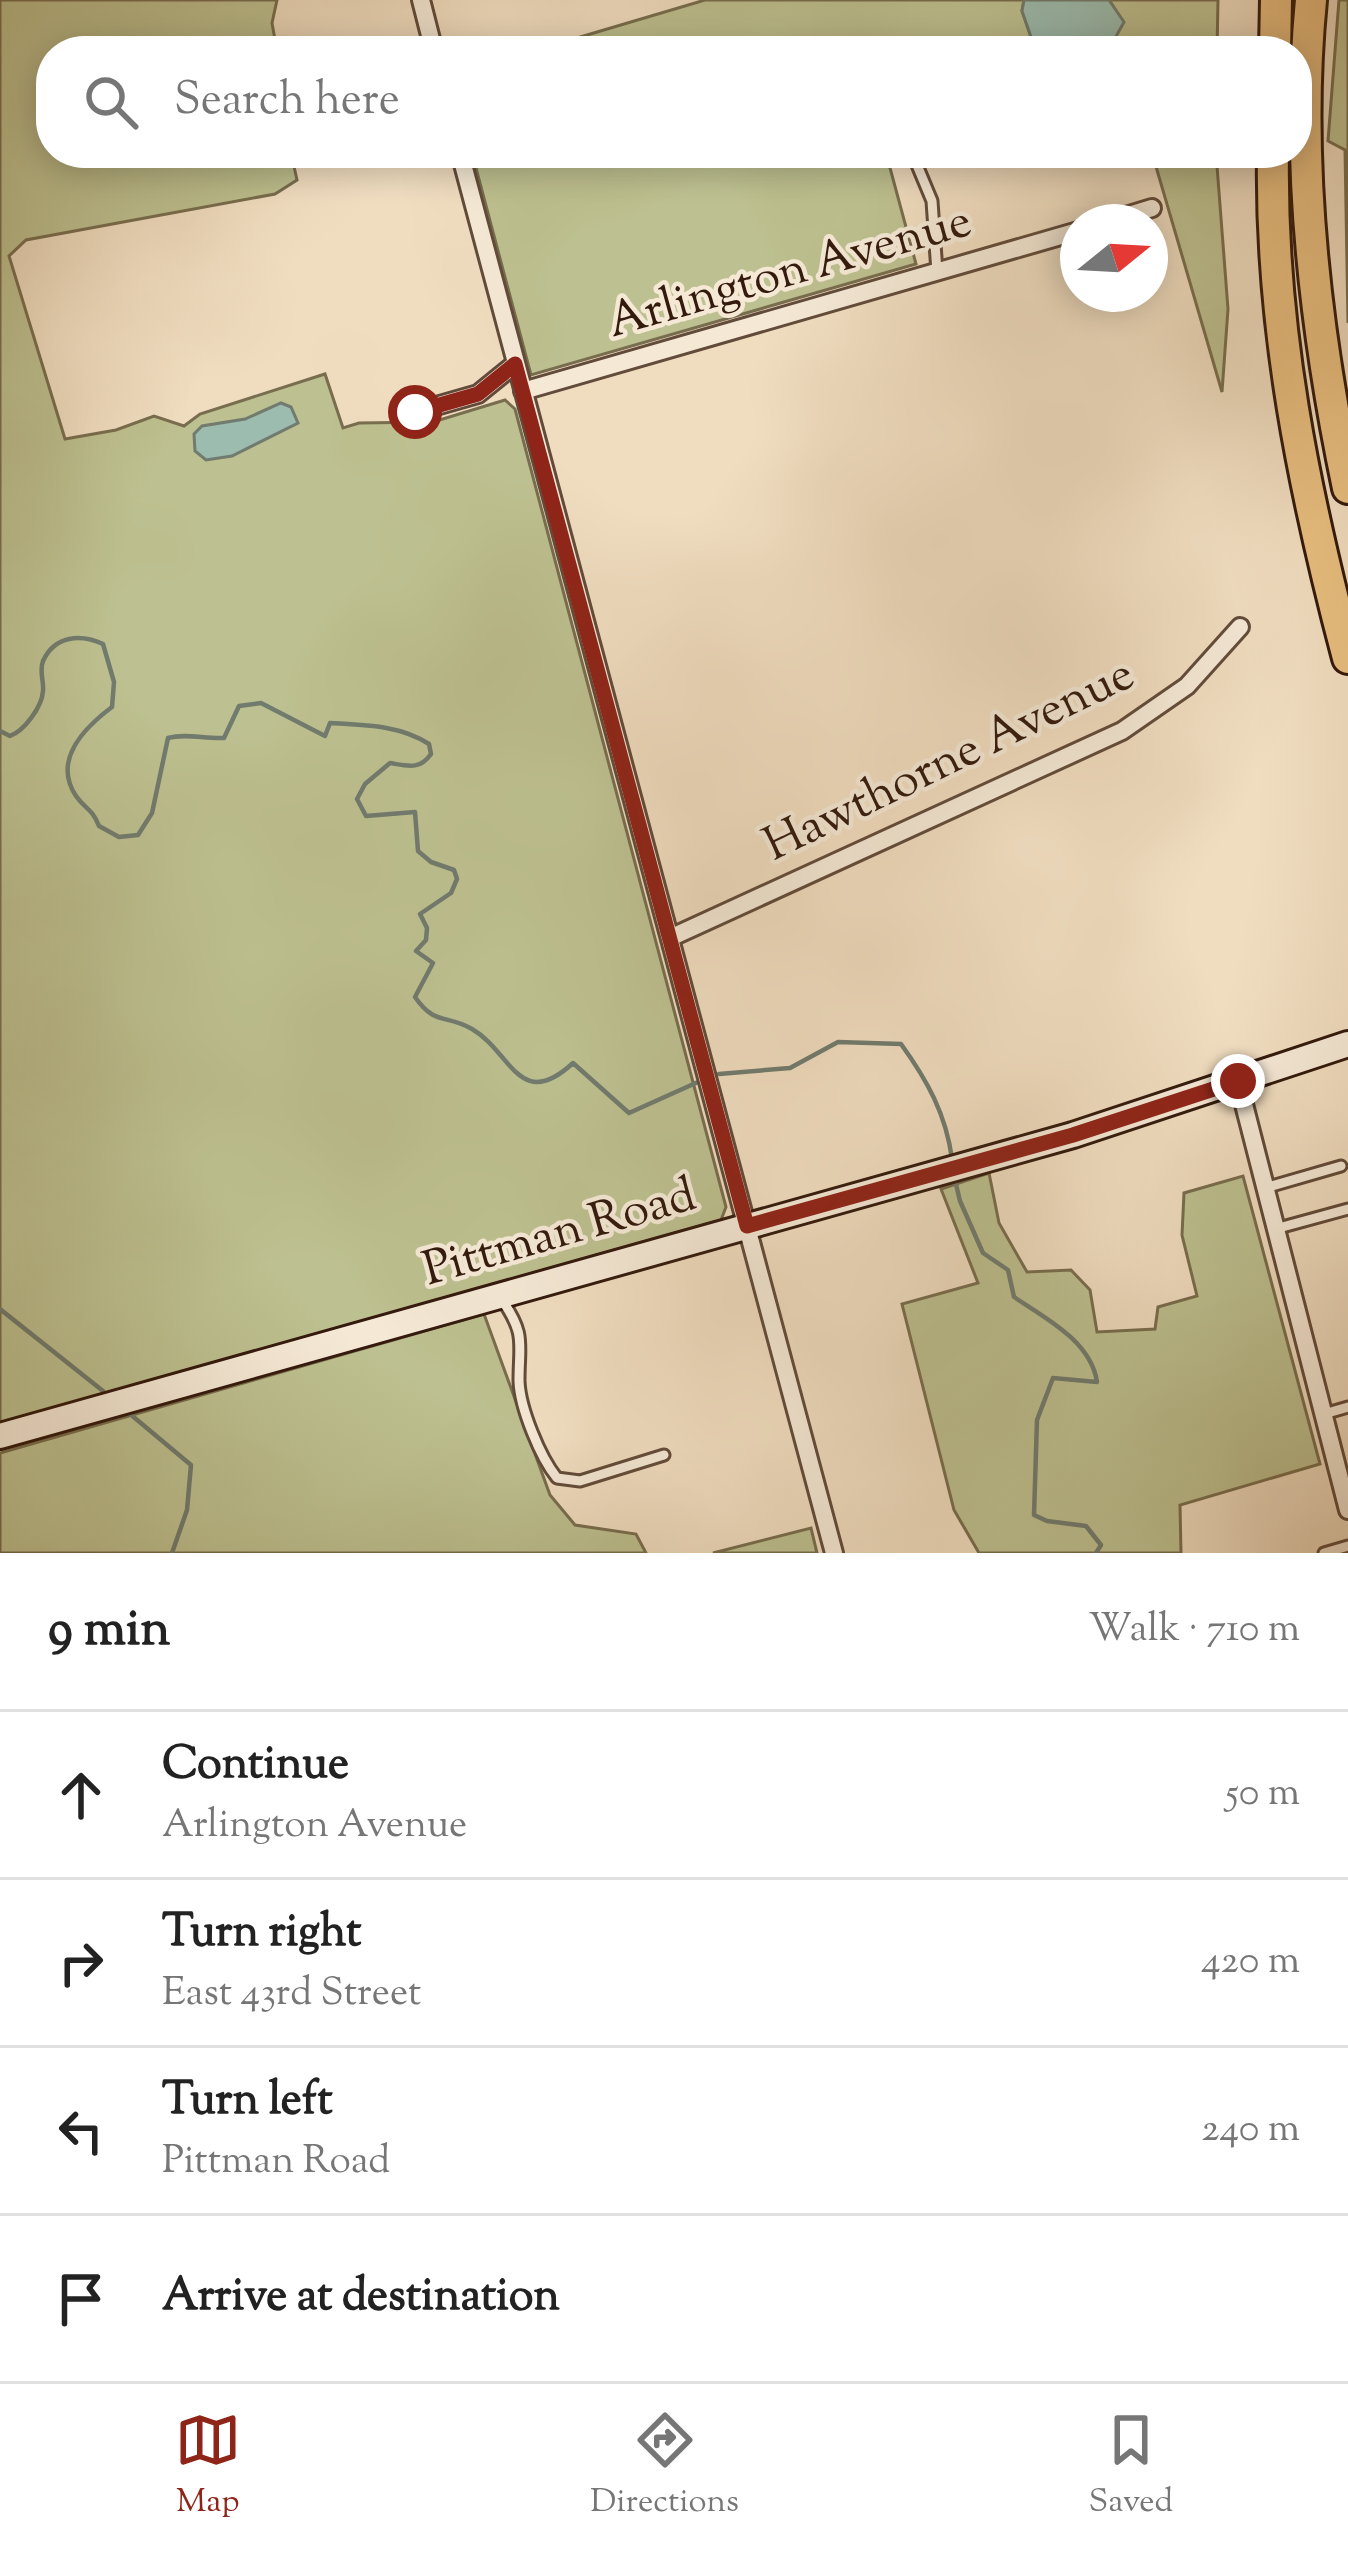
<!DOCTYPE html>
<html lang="en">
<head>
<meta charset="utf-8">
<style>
  :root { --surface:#fff; --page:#f2f2f2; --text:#222; --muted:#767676; --line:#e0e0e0; --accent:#8f2418 }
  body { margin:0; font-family:"Sorts Mill Goudy",serif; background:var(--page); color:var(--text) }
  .compass { position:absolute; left:1060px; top:204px; width:108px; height:108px; border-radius:50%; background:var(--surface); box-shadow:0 6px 30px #0003; rotate:72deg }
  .stop { position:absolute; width:36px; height:36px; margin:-27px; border:9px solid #8f2418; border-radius:50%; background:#fff }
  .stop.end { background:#8f2418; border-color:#fff; box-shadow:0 3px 12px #0008 }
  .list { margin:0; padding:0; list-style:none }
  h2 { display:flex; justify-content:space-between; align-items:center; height:156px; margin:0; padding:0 48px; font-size:51px }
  h2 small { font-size:39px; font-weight:400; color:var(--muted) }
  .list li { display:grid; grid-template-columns:78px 1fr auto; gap:36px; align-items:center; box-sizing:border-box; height:168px; padding:0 48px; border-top:3px solid var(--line) }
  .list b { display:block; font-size:45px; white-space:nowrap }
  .list p { margin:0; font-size:39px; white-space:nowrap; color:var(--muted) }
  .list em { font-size:39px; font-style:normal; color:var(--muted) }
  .icon { flex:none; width:66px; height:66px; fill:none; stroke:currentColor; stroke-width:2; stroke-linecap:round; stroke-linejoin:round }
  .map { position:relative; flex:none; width:1348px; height:1553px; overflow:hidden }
  .search { position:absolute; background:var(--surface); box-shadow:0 6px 30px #0003; left:36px; right:36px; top:36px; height:132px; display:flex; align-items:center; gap:30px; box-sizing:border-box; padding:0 42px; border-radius:48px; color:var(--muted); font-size:45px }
  .sheet { height:828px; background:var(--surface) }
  nav { display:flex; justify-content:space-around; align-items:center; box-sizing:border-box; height:168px; border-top:3px solid var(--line); background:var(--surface); font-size:33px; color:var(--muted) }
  nav a { display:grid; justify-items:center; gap:6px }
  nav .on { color:var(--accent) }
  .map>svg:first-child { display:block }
</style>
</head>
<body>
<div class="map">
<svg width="1348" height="1553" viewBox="0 0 1348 1553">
  <rect width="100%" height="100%" fill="#f0ddc0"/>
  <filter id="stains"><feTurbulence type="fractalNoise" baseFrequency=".00167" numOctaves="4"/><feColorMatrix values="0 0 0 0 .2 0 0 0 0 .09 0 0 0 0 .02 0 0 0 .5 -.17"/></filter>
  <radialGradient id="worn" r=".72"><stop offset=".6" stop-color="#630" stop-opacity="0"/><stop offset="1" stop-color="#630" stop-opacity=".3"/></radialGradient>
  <!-- green -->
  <g fill="#bdc090" stroke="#786d4e" stroke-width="3">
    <path d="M0,0h277l-5,23 5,28h-226v102h240l6,27 -22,14 -249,46 -17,16 56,183 51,-9 38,-14 30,10 16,-12 125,-40 18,54 16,-5 74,-1 72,-22 10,9 211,798 -5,13 -721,203z"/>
    <path d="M705,0h319l-2,11 9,26 39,14h-537z"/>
    <path d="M1109,0h109l-1,51h-109l15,-29z"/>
    <path d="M1339,0h9v323l-3,-173 -17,-9z"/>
    <path d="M472,153h414l30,111 -385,111z"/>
    <path d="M1152,153h64l12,156 -6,83z"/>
    <path d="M989,1173l10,50 28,49 44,-2 19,20 7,42 58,-3 3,-22 39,-11 -15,-61 2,-42 59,-17 77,288 -140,41 1,48h-202l-25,-43 -52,-206 76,-21 -37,-94z"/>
    <path d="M484,1314l66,181 25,30 61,9 10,19h-646v-100z"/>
    <path d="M811,1528l6,25h-104z"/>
  </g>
  <!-- water -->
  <g fill="#9bbcaf" stroke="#717b6e" stroke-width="3">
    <path d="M1024,0h85l15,22 -16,29h-38l-39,-14 -9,-26z"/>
    <path d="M281,403l10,4 7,16 -66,33 -26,4 -11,-9 -1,-17 8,-8 43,-7z"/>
  </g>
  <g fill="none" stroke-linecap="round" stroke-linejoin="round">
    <!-- stream -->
    <g stroke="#717b6e" stroke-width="4.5">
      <path d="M0,731l10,5c14,-5 32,-29 33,-45 1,-11 -4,-19 0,-30 12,-26 38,-27 60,-17l11,38 -2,25c-28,21 -60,53 -36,89 9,13 16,12 23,30l20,11 19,-2 14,-22 16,-75c18,-5 36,1 56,0l15,-32 22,-3 64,33 5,-13c34,2 70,2 99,21l2,10c-11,16 -23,12 -41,9l-25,21 -8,15 9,17 49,-4 3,39 13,11 23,8 3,9 -6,14 -31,21 7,14 -1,12 -10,11 17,12 -18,34c20,29 31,17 57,32 39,22 47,84 101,34l56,50 69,-31"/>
      <path d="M719,1074l71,-6 48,-26 63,2c26,36 45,70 51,115"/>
      <path d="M954,1176l6,25 23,52 25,17 6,27c31,21 77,44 83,85l-44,-4 -16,42 -3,95 13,6 39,5 15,19 -5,8"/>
      <path d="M0,1309l103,82"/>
      <path d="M130,1414l61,51 -4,45 -15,43"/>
    </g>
    <defs>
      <g id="lane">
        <path d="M912,153l20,48 5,71"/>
        <path d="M1265,1188l76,-22"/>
        <path d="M1275,1229l73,-20"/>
        <path d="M502,1300c24,35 17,42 17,81 1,27 21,76 38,97l23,3 84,-26"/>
        <path d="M1324,1414l24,-7"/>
        <path d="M1324,1553l24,-7"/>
      </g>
      <g id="street">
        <path d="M421,0l13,51"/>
        <path d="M460,153l374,1400"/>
        <path d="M1106,222l46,-14"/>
        <path d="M523,391l555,-160"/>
        <path d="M415,412l63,-18 37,-30"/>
        <path d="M672,937l450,-206 65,-45 53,-59"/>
        <path d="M1238,1081l110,429"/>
      </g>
      <path id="secondary" d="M0,1436l1073,-301 275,-91"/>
      <g id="highway">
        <path d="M1311,0c-16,162 4,330 37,488"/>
        <path d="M1275,51l1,-51"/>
        <path d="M1273,153c-3,173 31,339 75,505"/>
      </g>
    </defs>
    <!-- lane casing -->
    <use href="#lane" stroke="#624b3a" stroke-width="15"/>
    <!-- street casing -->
    <use href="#street" stroke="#624b3a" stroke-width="22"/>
    <!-- secondary casing -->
    <use href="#secondary" stroke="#331a0d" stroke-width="30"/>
    <!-- highway casing -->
    <use href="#highway" stroke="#331a0d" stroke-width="36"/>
    <!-- lane -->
    <use href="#lane" stroke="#f5e9d6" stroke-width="9"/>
    <!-- street -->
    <use href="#street" stroke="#f5e9d6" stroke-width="16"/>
    <!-- secondary -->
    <use href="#secondary" stroke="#f5e9d6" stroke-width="24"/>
    <!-- highway -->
    <use href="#highway" stroke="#e8be80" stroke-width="30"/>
  </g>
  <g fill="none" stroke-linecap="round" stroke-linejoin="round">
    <!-- route -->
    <path stroke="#8f2418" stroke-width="15" d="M415,412l63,-18 37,-30 232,862 326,-91 165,-54"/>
  </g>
  <g text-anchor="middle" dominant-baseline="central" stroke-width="9" stroke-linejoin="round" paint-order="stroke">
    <!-- street labels -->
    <g font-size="48" fill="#331a0d" stroke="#f5e9d6">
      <text transform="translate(790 274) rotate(-16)">Arlington Avenue</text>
      <text transform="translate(950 762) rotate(-26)">Hawthorne Avenue</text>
      <text transform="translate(560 1235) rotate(-16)">Pittman Road</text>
    </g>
  </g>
  <rect width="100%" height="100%" filter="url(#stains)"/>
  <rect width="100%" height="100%" fill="url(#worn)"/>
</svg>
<svg class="compass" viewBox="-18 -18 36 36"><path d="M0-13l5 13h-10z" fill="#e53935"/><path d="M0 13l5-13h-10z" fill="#767676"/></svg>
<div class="stop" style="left:415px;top:412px"></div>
<div class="stop end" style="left:1238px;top:1081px"></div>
<div class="search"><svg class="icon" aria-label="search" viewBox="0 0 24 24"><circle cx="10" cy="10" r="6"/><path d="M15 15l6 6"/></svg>Search here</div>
</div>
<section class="sheet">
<h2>9 min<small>Walk · 710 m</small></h2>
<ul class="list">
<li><svg class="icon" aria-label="ahead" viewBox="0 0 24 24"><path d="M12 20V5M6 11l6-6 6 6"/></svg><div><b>Continue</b><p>Arlington Avenue</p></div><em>50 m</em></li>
<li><svg class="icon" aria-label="right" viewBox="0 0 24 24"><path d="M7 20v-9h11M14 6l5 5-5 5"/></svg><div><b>Turn right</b><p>East 43rd Street</p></div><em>420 m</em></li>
<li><svg class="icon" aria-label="left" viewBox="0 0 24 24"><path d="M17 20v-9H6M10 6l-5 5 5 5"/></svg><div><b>Turn left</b><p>Pittman Road</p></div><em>240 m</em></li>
<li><svg class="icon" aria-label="arrive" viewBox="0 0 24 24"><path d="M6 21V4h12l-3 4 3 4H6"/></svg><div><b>Arrive at destination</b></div></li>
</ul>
</section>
<nav>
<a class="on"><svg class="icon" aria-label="map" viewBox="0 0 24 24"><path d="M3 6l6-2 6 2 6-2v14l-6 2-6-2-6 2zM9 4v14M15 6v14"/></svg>Map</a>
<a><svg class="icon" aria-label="directions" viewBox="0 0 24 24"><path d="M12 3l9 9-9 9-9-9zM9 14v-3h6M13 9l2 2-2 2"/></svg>Directions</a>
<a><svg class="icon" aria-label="saved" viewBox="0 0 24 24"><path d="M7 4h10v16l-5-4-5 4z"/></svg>Saved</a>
</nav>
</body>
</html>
